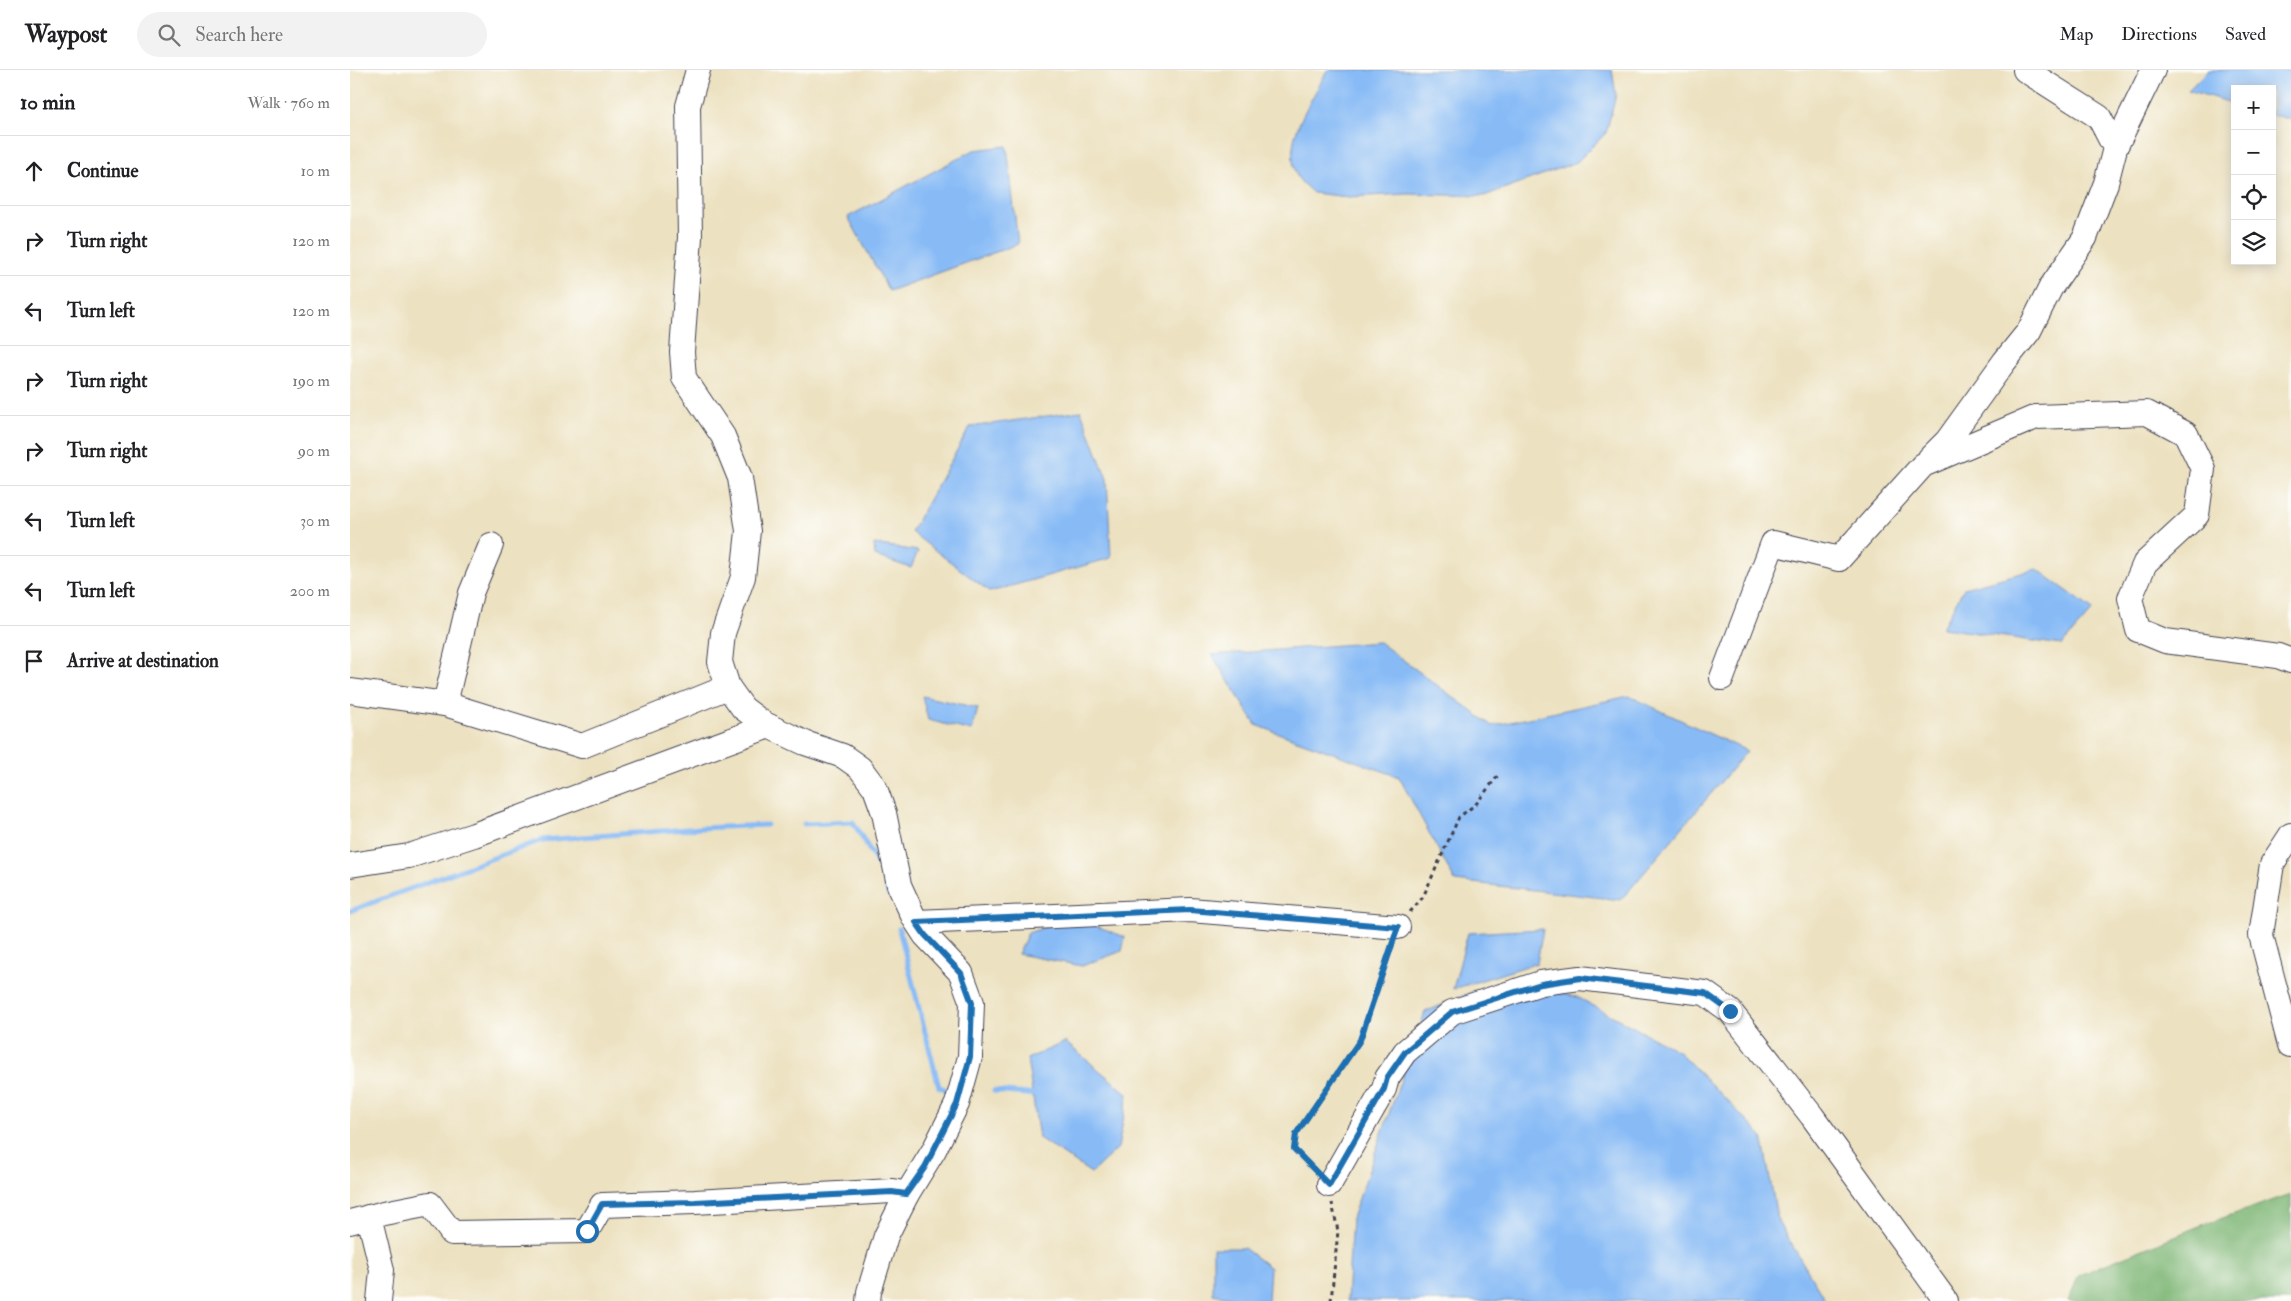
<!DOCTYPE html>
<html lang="en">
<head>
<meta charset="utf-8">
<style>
  :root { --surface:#fff; --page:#f2f2f2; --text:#202124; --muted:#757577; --line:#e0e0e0 }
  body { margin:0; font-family:"IM FELL Double Pica",serif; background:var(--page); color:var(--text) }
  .controls { position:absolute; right:15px; top:15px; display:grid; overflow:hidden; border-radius:0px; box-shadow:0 2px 12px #0003 }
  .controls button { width:45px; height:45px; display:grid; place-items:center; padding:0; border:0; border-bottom:1px solid var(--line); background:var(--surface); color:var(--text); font:25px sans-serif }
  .stop { position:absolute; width:15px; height:15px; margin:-11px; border:4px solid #1f6fb2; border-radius:50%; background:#fff }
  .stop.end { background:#1f6fb2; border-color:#fff; box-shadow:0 1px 5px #0008 }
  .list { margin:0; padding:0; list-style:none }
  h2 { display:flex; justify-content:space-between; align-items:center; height:65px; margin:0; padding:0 20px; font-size:21px }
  h2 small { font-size:16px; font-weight:400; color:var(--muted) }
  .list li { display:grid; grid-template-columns:32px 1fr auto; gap:15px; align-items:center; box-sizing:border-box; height:70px; padding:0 20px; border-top:1px solid var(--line) }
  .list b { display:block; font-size:19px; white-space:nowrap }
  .list em { font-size:16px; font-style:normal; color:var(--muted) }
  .icon { flex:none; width:28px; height:28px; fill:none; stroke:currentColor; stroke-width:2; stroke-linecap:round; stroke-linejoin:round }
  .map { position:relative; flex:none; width:1941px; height:1231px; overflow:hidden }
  header { display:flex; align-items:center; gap:30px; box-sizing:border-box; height:70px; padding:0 25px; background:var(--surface); border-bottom:1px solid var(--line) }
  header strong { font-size:24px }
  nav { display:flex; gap:28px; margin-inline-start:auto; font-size:18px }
  .search { width:350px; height:45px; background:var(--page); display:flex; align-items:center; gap:12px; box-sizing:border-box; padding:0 18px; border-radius:28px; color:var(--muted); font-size:19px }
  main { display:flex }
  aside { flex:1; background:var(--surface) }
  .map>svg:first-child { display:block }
</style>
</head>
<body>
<header>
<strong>Waypost</strong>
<div class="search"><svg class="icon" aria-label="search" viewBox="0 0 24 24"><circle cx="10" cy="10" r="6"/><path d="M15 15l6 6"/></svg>Search here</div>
<nav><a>Map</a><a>Directions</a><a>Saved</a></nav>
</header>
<main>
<aside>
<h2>10 min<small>Walk · 760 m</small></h2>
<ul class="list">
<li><svg class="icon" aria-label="ahead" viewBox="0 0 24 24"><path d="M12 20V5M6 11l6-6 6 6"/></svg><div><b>Continue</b></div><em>10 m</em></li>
<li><svg class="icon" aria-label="right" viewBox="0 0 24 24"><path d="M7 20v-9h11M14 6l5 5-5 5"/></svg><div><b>Turn right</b></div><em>120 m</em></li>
<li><svg class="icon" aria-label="left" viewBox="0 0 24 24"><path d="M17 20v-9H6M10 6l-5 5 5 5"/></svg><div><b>Turn left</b></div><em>120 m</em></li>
<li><svg class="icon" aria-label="right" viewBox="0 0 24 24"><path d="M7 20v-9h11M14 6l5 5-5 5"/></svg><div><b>Turn right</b></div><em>190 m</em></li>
<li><svg class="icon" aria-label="right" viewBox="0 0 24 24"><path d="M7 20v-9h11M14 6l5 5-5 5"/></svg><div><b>Turn right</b></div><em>90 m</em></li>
<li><svg class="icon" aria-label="left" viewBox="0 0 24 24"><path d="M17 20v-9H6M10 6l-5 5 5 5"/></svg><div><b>Turn left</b></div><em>30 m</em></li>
<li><svg class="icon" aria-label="left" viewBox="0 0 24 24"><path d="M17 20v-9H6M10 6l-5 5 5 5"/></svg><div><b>Turn left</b></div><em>200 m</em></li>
<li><svg class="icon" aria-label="arrive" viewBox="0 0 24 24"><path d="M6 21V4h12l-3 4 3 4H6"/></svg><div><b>Arrive at destination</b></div></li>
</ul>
</aside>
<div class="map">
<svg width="1941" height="1231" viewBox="0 0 1941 1231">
  <rect width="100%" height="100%" fill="#fdfcf7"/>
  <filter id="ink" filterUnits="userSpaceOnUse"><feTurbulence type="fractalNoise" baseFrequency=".02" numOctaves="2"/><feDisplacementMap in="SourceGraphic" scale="10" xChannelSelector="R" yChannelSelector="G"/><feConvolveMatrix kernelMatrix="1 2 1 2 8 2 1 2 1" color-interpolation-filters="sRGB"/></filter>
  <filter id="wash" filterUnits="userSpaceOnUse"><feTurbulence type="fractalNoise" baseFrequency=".0096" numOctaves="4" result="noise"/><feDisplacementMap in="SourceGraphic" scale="20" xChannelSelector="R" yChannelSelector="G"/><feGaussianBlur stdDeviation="1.12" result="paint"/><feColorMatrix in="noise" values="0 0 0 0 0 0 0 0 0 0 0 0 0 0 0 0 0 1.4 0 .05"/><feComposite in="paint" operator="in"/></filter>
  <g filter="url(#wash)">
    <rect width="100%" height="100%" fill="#ece1c0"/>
    <!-- forest -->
    <path fill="#7db674" stroke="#506c58" d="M1941,1124v107h-223l11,-26 118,-48z"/>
    <!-- water -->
    <g fill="#88bbf6" stroke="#556e98">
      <path d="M977,0h285l4,25 -10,38 -29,29 -93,34 -76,-2 -60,3 -35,-4c-5,-5 -13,-11 -16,-17 -16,-38 15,-73 30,-106z"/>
      <path d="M1859,0h82v50l-19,-6v-25h-37v15l-47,-14z"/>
      <path d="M657,76l11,98 -129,47 -41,-74 126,-67z"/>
      <path d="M731,341l26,68 4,79 -121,34 -79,-60 59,-105z"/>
      <path d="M524,474l44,7 -7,17 -36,-12z"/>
      <path d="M1687,499l56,41 -31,35 -120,-17 22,-40z"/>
      <path d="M1029,572l113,84 137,-30 118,55 -126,149 -166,-19 -56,-104 -143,-52 -44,-70z"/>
      <path d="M572,626l56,12 -6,23 -44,-11z"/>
      <path d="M723,847l52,20 -3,14 -40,15 -64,-12 10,-21z"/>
      <path d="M1193,859l-6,34 -84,26 15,-56z"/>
      <path d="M1149,911l78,16 101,54 84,85 16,86 48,79h-479l5,-83 73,-206z"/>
      <path d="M715,972l63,52 -10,54 -27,25 -52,-35 -12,-79z"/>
      <path d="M863,1178h31l26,20 -2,33h-18l-37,-7z"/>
    </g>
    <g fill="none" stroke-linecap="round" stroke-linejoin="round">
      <!-- stream -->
      <g stroke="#88bbf6" stroke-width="5">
        <path d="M454,754l49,-2 30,51 5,21"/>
        <path d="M0,841l192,-71 159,-12 66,-3"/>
        <path d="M549,859l40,158 9,3"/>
        <path d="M644,1021l44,4"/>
      </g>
    </g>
  </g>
  <g filter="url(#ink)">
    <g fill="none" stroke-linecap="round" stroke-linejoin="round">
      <defs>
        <g id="minor">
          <path d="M348,0l-10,36 2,131 -8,115 2,26 39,58 17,42 8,53 -5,46 -20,56 -3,29 8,25 15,21 21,16 41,19 38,13 17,12 15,20 9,25 15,72 15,33 11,17 36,38 11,30 -2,54 -13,47 -23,46 -27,44 -21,42 -17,56 -1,9"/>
          <path d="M1765,78l38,-78"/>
          <path d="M1580,388l17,-17 57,-79 25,-31 22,-44 34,-49 21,-55 9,-35 -16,-31 -74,-47"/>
          <path d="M1372,608l51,-135 66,16 84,-94 113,-48 111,-4 39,21 17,35 -6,46 -52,48 -15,35 8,32 27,11 113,15 13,5"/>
          <path d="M0,621l95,13 137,42 146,-59"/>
          <path d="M95,634l26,-111 20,-48"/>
          <path d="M0,795l59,-9 65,-21 295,-109"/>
          <path d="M567,852l273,-12 208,17"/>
          <path d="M1940,975l-29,-110 11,-71 19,-29"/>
          <path d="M979,1115l55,-96 3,-11 18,-26 47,-40 89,-29 39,-5 125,15 25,18 82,105 134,185"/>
          <path d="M19,1147l13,53 -3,31"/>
          <path d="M0,1152l34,-9 46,-9 22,29 135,-2 15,-26 93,-3 197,-11 15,3"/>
        </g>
      </defs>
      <!-- minor casing -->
      <use href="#minor" stroke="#403f4f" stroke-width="26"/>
      <!-- path -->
      <g stroke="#403f4f" stroke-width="3" stroke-dasharray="4 4" stroke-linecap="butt">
        <path d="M1060,842l13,-15 36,-80 17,-13 23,-30"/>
        <path d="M965,1100l-21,-21 2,-15 64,-94 32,-95"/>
        <path d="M981,1231l7,-70 -6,-28"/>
      </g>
      <!-- minor -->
      <use href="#minor" stroke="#fff" stroke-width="24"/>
    </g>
  </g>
  <g fill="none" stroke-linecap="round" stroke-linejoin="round" filter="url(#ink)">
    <!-- route -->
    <path stroke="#1f6fb2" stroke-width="6" d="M237,1161l15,-27 93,-2 197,-10 14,2 19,-27 32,-63 13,-47 2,-54 -11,-30 -36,-38 -9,-13 274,-12 208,17 -38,113 -64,94 -2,15 35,36 55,-96 3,-11 18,-26 47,-40 89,-28 39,-6 125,15 25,18"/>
  </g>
</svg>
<div class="controls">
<button>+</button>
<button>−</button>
<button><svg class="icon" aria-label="locate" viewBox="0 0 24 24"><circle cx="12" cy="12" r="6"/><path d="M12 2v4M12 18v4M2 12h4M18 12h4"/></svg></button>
<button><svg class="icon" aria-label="layers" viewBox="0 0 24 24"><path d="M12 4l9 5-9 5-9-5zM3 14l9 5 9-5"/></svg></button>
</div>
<div class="stop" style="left:237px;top:1161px"></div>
<div class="stop end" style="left:1380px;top:941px"></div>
</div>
</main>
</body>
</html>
